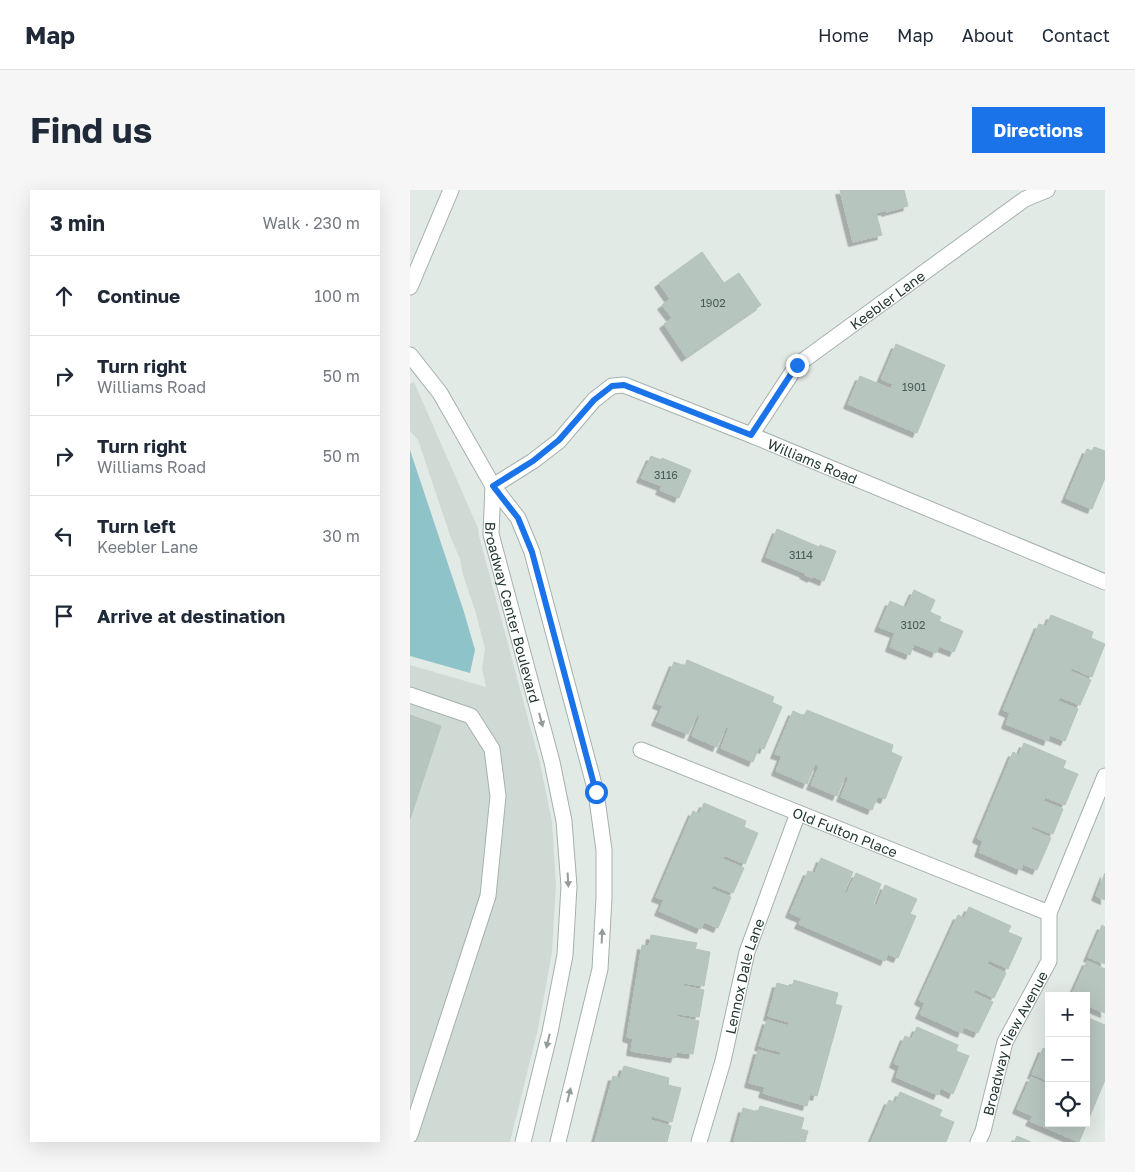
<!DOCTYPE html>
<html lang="en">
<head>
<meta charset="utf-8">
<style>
  :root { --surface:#fff; --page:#f6f6f7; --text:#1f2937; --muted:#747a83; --line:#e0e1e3; --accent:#1a73e8 }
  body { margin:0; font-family:"Golos Text",sans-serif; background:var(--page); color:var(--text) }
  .controls { position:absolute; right:15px; bottom:15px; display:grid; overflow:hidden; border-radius:0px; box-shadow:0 5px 20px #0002 }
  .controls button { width:45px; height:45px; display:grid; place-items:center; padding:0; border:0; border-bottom:1px solid var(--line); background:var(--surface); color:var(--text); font:25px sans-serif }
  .stop { position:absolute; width:15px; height:15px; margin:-11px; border:4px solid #1a73e8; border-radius:50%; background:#fff }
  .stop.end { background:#1a73e8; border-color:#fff; box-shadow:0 1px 5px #0008 }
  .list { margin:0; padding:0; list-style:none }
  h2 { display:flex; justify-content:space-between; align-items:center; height:65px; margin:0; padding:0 20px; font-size:21px }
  h2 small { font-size:16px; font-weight:400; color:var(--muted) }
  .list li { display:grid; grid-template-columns:32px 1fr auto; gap:15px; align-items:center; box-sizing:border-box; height:80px; padding:0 20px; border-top:1px solid var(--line) }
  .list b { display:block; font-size:19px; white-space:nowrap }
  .list p { margin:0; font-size:16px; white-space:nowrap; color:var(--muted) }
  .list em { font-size:16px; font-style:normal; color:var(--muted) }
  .icon { flex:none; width:28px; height:28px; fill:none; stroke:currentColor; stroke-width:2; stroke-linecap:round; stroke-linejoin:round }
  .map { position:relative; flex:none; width:695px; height:952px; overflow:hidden; border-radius:0px }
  header { display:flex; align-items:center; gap:30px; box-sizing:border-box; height:70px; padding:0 25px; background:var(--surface); border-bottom:1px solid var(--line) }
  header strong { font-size:24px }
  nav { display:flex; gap:28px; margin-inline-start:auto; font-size:18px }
  .intro { display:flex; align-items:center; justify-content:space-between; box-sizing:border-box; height:120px; padding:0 30px }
  h1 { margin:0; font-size:35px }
  .button { padding:12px 22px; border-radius:0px; background:var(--accent); color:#fff; font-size:18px; font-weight:700 }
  main { display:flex; gap:30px; padding:0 30px }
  aside { flex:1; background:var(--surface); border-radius:0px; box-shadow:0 5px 20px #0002 }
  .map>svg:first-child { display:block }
</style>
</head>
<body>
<header>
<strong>Map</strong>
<nav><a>Home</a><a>Map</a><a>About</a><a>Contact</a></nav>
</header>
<div class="intro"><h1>Find us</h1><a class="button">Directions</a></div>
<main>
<aside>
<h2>3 min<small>Walk · 230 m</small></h2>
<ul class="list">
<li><svg class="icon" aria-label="ahead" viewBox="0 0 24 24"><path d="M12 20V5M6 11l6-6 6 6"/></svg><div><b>Continue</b></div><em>100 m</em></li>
<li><svg class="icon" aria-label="right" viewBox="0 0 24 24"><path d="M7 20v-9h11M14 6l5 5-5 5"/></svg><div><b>Turn right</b><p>Williams Road</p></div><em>50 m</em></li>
<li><svg class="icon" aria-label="right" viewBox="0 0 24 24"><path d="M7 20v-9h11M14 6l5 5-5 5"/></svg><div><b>Turn right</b><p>Williams Road</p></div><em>50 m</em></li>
<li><svg class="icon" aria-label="left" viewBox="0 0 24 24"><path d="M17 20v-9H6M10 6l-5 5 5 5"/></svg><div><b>Turn left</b><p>Keebler Lane</p></div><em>30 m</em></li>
<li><svg class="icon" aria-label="arrive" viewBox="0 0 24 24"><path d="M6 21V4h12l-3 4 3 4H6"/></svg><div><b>Arrive at destination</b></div></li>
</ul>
</aside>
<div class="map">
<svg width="695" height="952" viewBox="0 0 695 952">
  <defs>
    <filter id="shadow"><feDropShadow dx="-4.5" dy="4.5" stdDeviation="0" flood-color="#0004"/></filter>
  </defs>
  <rect width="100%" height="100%" fill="#e2eae6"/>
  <!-- built -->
  <path fill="#d0dad5" d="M4,192l64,146 1,8 61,227 12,59 4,63 -4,68 -14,76 -28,113h-100v-477l76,22 -4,-19 3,-19 -10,-39 -12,-35 -3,-16 -8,-18 -34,-101 -8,-9v-47z"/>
  <!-- water -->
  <path fill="#8fc3ca" d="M0,260l54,162 11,38 -5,23 -60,-17z"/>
  <!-- building -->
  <g fill="#b7c5bf" stroke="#b5c3bd" filter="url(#shadow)">
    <path d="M430,0h64l4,16 -22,6v-2l-10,3 6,22 -29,7z"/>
    <path d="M292,62l22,31 15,-10 22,32 -75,52 -22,-33 8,-6 -10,-13 8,-6 -11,-16z"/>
    <path d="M486,154l49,21 -28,68 -69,-29 12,-28 31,13 2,-5 -12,-5z"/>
    <path d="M684,257l11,4v27l-13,31 -26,-11 21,-49 5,2z"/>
    <path d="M241,266l10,4 1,-2 29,12 -12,28 -19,-8 2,-4 -21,-8z"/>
    <path d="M367,339l42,18 1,-2 16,6 -12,30 -12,-5v2l-8,-4 1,-1 -39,-16z"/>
    <path d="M504,400l21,10 -5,12 11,5 -2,4 24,10 -9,21 -15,-6 -3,7 -22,-9 -4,11 -20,-8 5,-14 -16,-6 11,-26 16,7z"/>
    <path d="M641,425l42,17 -2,6 14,6 -13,33 -20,-9 -2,3 21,9 -11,25 -20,-8 -2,4 20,8 -13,32 -15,-6 -2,6 -42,-17 4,-11 -7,-3 36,-86 7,2z"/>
    <path d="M277,470l87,37 -2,5 10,5 -18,42 -5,-2 -6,15 -32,-14 8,-20 -3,-1 -9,20 -25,-11 8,-20 -3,-1 -9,19 -32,-13 7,-15 -6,-2 17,-42 11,4z"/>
    <path d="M397,520l86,35 -2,7 11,5 -17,42 -7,-3 -6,14 -31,-13 8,-20 -4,-1 -8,20 -26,-11 8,-19 -4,-2 -8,20 -31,-13 6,-15 -7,-2 18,-43 11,5z"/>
    <path d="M0,525l31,11 -31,93z"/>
    <path d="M614,553l42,18 -3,7 15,6 -13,31 -20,-8 -2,4 20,8 -10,25 -21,-8 -1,3 20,9 -14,32 -14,-6 -2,6 -42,-18 4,-11 -6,-3 36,-86 6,3z"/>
    <path d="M294,613l42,18 -2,6 14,6 -13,31 -21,-9 -1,4 21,9 -11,25 -20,-8 -2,4 20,8 -13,31 -14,-6 -3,7 -42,-18 5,-11 -8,-3 37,-86 6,3z"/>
    <path d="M411,668l32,14 -9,20 3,1 9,-20 25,11 -8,20 4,1 8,-20 32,14 -7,15 6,2 -18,42 -10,-4 -3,7 -86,-37 3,-6 -12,-5 18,-42 7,2z"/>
    <path d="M695,683v27l-9,-4z"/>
    <path d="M559,717l42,19 -3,6 14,6 -14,31 -19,-9 -2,4 19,9 -12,25 -19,-9 -1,4 19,9 -15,31 -14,-6 -2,6 -42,-19 5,-11 -6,-3 39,-85 6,3z"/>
    <path d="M692,735l3,2v37l-17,-7z"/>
    <path d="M241,745l46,8 -2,6 15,3 -6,34 -20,-3 -1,3 21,4 -5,27 -21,-3 -1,3 22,4 -6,33 -16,-2 -2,6 -44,-7 2,-12 -6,-2 15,-92 7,1z"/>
    <path d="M677,771l18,8v44l-19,-8 3,-6 -3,-1v-2h-5l-8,-4z"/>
    <path d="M384,790l44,13 -3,11 7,2 -25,90 -7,-2 -3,12 -44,-13 2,-6 -16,-4 9,-33 22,6 1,-4 -22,-6 8,-26 21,6 1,-4 -21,-6 9,-33 15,4z"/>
    <path d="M676,827l19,8v55l-26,62 -49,-21 3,-5 -16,-7 14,-32 18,8v38h37z"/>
    <path d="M507,837l41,18 -2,6 13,5 -16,38 -12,-6 -3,7 -42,-18 4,-11 -6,-3 11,-27 7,3z"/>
    <path d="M633,858l6,3v30l-17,-7z"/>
    <path d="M214,876l45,12 -1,7 13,3 -9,34 -20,-6 -2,4 21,6 -4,16h-72l18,-66 7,2z"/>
    <path d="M490,902l42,18 -3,6 15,6 -8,20h-75l18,-42 6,3z"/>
    <path d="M350,916l44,12 -3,11 7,2 -3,11 -71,-1 9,-33 15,4z"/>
    <path d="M607,946l14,6h-17z"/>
  </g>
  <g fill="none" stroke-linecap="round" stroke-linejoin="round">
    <defs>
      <g id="minor">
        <path d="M0,97l41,-97"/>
        <path d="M0,165l30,38 53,93 25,32 14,34 64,240 8,58v48l-4,71 -42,173"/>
        <path id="s1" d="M341,245l46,-70 228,-166 22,-9"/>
        <path id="s2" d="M83,296l40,-25 26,-20 35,-41 18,-14 12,-1 127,50 354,147"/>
        <path id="s3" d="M83,296l-2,48 61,228 12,59 5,65 -4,69 -15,77 -27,110"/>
        <path d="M0,505l61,21 21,33 6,47 -10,100 -78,239"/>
        <path id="s4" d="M231,560l408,163"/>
        <path id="s5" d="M289,952l24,-81 24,-109 51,-139"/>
        <path id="s6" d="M568,952l5,-11 22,-89 44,-81v-48l56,-137"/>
      </g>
    </defs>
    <!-- minor casing -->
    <use href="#minor" stroke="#a5b1ad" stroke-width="17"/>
    <!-- minor -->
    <use href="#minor" stroke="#fff" stroke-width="15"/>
  </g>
  <!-- one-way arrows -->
  <defs><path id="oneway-solid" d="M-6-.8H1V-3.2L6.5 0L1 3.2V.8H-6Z" transform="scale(1.25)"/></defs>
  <g fill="#929c99">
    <use href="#oneway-solid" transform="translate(131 530) rotate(75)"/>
    <use href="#oneway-solid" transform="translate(158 690) rotate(87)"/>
    <use href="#oneway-solid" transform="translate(192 746) rotate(-87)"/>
    <use href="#oneway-solid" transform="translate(138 851) rotate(104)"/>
    <use href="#oneway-solid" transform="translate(159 905) rotate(-76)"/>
  </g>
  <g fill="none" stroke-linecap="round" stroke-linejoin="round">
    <!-- route -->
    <path stroke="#1a73e8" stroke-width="6" d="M186,602l-64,-240 -14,-34 -25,-32 40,-25 26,-21 35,-40 18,-14 12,-1 127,50 46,-70"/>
  </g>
  <g text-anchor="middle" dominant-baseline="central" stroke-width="4.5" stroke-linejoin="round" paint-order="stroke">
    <!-- number labels -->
    <g font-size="11" fill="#495c56">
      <text x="303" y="112">1902</text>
      <text x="504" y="196">1901</text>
      <text x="256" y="284">3116</text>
      <text x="391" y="364">3114</text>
      <text x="503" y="434">3102</text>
    </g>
    <!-- street labels -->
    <g font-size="14" fill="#243933" stroke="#f2f7f4">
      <text stroke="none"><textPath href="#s1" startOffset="195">Keebler Lane</textPath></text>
      <text stroke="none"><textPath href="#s2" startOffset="372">Williams Road</textPath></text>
      <text stroke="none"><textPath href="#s3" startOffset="129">Broadway Center Boulevard</textPath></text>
      <text stroke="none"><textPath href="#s4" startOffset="220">Old Fulton Place</textPath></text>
      <text stroke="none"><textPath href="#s5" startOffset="172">Lennox Dale Lane</textPath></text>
      <text stroke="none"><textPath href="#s6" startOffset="106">Broadway View Avenue</textPath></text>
    </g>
  </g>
</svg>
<div class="controls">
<button>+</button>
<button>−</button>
<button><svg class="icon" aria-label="locate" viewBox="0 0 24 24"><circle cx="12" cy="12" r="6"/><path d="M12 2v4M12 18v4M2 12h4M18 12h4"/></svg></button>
</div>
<div class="stop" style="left:186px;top:602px"></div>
<div class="stop end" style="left:387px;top:175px"></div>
</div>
</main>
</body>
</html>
